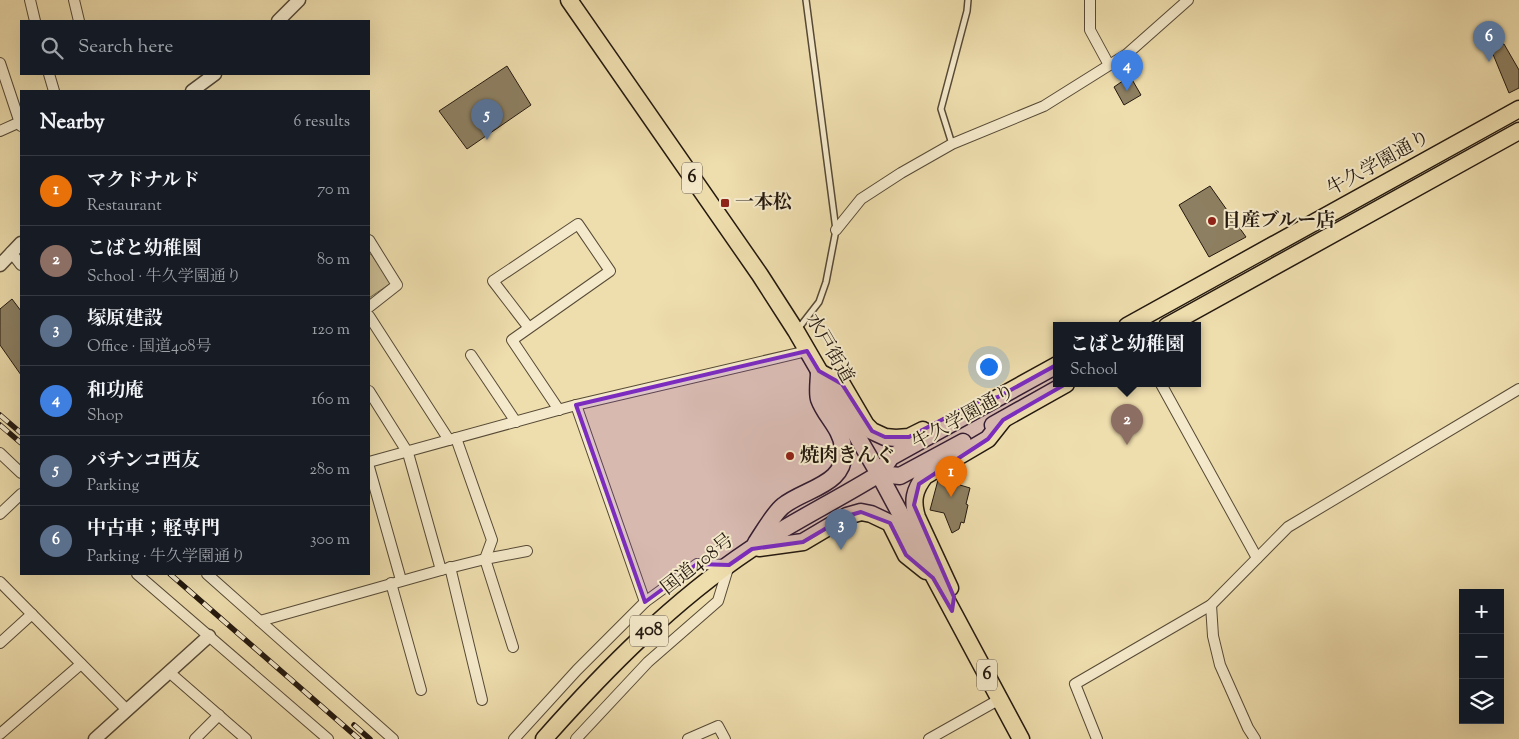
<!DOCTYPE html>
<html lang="en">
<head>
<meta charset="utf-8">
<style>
  :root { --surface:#171b24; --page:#242831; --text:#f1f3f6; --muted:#9ea1a6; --line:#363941; --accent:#b45309 }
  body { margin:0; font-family:"Sorts Mill Goudy","Noto Serif JP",serif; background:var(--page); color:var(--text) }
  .controls { position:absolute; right:15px; bottom:15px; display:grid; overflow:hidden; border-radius:0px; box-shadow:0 5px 20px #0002 }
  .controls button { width:45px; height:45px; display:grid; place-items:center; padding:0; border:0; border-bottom:1px solid var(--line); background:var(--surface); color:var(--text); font:25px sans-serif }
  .you { position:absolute; left:988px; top:366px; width:18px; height:18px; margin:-12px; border:4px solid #fff; border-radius:50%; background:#1a73e8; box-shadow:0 0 0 8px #1a73e833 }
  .badge { display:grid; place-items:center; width:32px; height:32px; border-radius:50%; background:var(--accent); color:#fff; font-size:16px; font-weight:700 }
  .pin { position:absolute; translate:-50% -41px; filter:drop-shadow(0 1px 2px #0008) }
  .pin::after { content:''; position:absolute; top:26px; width:18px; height:15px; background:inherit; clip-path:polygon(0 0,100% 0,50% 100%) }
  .popup { position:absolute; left:1053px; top:322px; width:148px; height:65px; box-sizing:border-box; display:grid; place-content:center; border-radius:0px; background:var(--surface); filter:drop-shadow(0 1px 4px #0005); font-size:16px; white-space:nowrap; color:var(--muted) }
  .popup b { font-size:19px; color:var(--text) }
  .popup::after { content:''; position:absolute; left:50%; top:100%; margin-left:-10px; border:10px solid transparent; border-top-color:var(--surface) }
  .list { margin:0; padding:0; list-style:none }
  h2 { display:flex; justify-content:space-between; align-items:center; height:65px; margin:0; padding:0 20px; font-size:21px }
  h2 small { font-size:16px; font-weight:400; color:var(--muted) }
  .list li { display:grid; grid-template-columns:32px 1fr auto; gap:15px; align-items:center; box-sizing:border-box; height:70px; padding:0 20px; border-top:1px solid var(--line) }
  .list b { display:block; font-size:19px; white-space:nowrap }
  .list p { margin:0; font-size:16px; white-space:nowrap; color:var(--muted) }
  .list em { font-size:16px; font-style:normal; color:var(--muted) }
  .icon { flex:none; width:28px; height:28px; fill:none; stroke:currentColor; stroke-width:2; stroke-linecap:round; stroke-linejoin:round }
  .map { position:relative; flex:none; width:1519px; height:739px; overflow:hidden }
  .search { position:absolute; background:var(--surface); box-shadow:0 5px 20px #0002; left:20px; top:20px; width:350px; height:55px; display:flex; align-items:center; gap:12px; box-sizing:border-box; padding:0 18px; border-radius:0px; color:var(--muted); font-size:19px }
  .panel { position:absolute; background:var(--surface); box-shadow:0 5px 20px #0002; left:20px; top:90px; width:350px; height:485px; border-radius:0px }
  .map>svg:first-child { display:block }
</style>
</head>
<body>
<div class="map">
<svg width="1519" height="739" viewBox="0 0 1519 739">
  <rect width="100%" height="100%" fill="#eeddad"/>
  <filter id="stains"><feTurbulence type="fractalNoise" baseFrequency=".004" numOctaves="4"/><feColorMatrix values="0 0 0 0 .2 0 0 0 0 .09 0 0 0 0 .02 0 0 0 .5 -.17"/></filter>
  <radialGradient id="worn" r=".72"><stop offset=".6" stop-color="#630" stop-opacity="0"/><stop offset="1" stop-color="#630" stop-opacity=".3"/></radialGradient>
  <!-- green -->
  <path fill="#ccbc92" stroke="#786a50" d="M371,254l20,29 -22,15v-43z"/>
  <!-- building -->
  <g fill="#8d7f61" stroke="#24190f">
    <path d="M1504,44l15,26v18l-10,5 -19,-46z"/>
    <path d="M507,66l24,39 -64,44 -28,-38z"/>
    <path d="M1130,76l11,19 -17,10 -10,-18z"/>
    <path d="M1210,186l36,51 -37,20 -30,-52z"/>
    <path d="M12,299l9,12v64l-21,-30v-36z"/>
    <path d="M957,471l5,8 -2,6 10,3 -4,16 2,1 -4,18 -3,-1 -2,7 -7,4 -8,-20 -14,-3 8,-30z"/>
  </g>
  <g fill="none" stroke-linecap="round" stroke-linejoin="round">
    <defs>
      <g id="service">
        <path d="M952,144l-11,-35 26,-98 1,-11"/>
        <path d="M798,329l21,-27 7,-20 10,-52 -30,-230"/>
      </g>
      <g id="minor">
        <path d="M30,0l5,21"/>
        <path d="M74,0l5,21"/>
        <path d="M1090,0v30l19,35"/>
        <path d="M0,63l21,63"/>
        <path d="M49,74l5,17"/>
        <path d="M0,131l20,-9"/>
        <path d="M836,230l25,-31 40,-26 51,-29 92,-38 83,-52 61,-54"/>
        <path d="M369,240l28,45 -28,22"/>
        <path d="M11,252l10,13"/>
        <path d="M369,316l80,124"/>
        <path d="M529,328l-36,-47 85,-57 32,47 -98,69 47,70"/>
        <path d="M471,355l45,67"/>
        <path d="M1161,384l96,174"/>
        <path d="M369,391l39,62 33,117 44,-11 42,-8"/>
        <path d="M576,405l69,197"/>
        <path d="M456,438l36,102 -7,19 28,88"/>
        <path d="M0,453l21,20"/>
        <path d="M369,462l207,-57 231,-54"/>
        <path d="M369,467l32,113"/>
        <path d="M0,514l21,-20"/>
        <path d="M450,567l32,133"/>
        <path d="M137,574l191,165"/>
        <path d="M207,574l186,165"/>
        <path d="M0,582l127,128"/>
        <path d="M391,583l30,107"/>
        <path d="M1211,605l2,31 7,29 28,63 7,11"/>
        <path d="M260,621l181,-51"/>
        <path d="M0,643l32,-29"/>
        <path d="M169,672l77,67"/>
        <path d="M0,734l81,-70"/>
        <path d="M195,739l24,-24"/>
        <path d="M514,739l63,-69 68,-68 52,-38 32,1 -11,36 -70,61 -72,77"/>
        <path d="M688,739l30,-13 7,13"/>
        <path d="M929,739l71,-40"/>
        <path d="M1097,739l-22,-55 136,-79 77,-78 231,-138"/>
      </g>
      <g id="tertiary">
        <path d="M278,21l21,-21"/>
        <path d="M192,91l23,-17"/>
        <path d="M0,265l21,-22"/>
        <path d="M95,739l114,-103"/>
      </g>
      <g id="trunk">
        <path d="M569,0l191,275 36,56 83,143 142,265"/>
        <path d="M1127,326l392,-217"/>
        <path d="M1167,326l352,-195"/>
        <path d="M821,373l21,11 24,41 6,6 13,6 11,1 13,-1 14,-7"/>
        <path d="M993,425l73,-41"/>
        <path d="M879,474l21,2 63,-34"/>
        <path d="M756,543c6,-9 18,-30 27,-37 22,-18 66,-21 60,-59 -2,-19 -18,-31 -24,-48 -2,-7 0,-19 0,-26"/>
        <path d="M759,548l44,-6 44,-26 14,-4 10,2 19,9 16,32 20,16"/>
        <path d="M950,588l-33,-71c-5,-16 -3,-27 8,-41l63,-37 15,-19"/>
        <path d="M544,739c62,-70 129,-138 207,-190 41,-27 86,-49 128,-75l12,-17 166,-92"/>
      </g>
    </defs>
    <!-- service casing -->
    <use href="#service" stroke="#564a36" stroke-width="8"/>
    <!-- minor casing -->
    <use href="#minor" stroke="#564a36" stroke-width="12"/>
    <!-- tertiary casing -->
    <use href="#tertiary" stroke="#564a36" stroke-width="15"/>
    <!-- trunk casing -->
    <use href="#trunk" stroke="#24190f" stroke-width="19"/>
    <!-- service -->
    <use href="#service" stroke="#f4e9ca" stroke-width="5"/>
    <!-- minor -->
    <use href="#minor" stroke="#f4e9ca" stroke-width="10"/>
    <!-- tertiary -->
    <use href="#tertiary" stroke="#f4e9ca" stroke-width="12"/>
    <!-- trunk -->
    <use href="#trunk" stroke="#eeddad" stroke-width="16"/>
    <defs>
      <g id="rail">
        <path d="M0,415l21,18"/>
        <path d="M0,425l21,18"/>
        <path d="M170,574l189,165"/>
        <path d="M354,725l16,14"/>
      </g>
    </defs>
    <!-- rail casing -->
    <use href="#rail" stroke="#24190f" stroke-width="5.5"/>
    <!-- rail -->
    <use href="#rail" stroke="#f4e9ca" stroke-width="4" stroke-dasharray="11" stroke-linecap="butt"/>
  </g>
  <!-- marked area -->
  <path fill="#7b2cbf" fill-opacity="0.2" stroke="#7b2cbf" stroke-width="4" stroke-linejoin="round" d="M1129,325l10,17 -136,78 -15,19 -69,45 -5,21 40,92 -2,14 -19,-33 -27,-23 -16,-32 -29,-11 -14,4 -44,26 -51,7 -23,16 -32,-1 -52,38 -69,-197 231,-54 12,20 23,13 30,47 13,6h24l61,-32 28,-8z"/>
  <!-- markers -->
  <g fill="#8f2418" stroke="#f4e9ca" stroke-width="2">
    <rect x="720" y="198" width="10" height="10" rx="2.5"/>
    <circle cx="1212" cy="221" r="5"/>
    <circle cx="790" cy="456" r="5"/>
  </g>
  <g text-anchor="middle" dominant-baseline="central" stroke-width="4" stroke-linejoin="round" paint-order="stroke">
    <!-- shield labels -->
    <g fill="#f4e9ca" stroke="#625747" stroke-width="1">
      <rect x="682" y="162.5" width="20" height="31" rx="4"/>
      <rect x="630" y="615.5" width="38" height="31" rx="4"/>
      <rect x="977" y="659.5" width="20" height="31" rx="4"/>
    </g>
    <g font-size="18" font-weight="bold" fill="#24190f">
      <text x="692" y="178">6</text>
      <text x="649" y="631">408</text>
      <text x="987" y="675">6</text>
    </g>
    <!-- street labels -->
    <g font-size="19" fill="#24190f" stroke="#f4e9ca">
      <text transform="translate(1379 164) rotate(-29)">牛久学園通り</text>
      <text transform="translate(829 349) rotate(60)">水戸街道</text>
      <text transform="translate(964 418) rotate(-29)">牛久学園通り</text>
      <text transform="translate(698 565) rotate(-38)">国道408号</text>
    </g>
    <!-- poi labels -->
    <g font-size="19" font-weight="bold" fill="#24190f" stroke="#f4e9ca" text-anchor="start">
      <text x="735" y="203">一本松</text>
      <text x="1222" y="221">日産ブルー店</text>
      <text x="800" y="456">焼肉きんぐ</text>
    </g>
  </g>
  <rect width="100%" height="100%" filter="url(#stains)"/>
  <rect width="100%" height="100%" fill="url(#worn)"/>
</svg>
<div class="controls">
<button>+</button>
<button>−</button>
<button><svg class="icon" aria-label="layers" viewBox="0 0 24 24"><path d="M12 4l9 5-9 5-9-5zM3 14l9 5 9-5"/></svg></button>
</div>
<div class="you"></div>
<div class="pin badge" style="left:951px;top:497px;background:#e8710a">1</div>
<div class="pin badge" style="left:1127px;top:445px;background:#8d6e63">2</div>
<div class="popup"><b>こばと幼稚園</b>School</div>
<div class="pin badge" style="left:841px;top:550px;background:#5c6f8a">3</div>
<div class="pin badge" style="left:1127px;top:91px;background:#3f7fe0">4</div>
<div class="pin badge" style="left:487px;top:140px;background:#5c6f8a">5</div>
<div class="pin badge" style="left:1489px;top:62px;background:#5c6f8a">6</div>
<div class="search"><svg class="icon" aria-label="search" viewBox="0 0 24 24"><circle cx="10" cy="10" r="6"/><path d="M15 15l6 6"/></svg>Search here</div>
<section class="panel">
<h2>Nearby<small>6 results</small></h2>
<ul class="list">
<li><span class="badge" style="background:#e8710a">1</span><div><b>マクドナルド</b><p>Restaurant</p></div><em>70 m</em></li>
<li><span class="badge" style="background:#8d6e63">2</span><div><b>こばと幼稚園</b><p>School · 牛久学園通り</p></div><em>80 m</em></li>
<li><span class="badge" style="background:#5c6f8a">3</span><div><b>塚原建設</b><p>Office · 国道408号</p></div><em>120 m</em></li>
<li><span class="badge" style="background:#3f7fe0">4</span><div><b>和功庵</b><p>Shop</p></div><em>160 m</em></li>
<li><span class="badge" style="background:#5c6f8a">5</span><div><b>パチンコ西友</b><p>Parking</p></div><em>280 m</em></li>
<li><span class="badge" style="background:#5c6f8a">6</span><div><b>中古車；軽専門</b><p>Parking · 牛久学園通り</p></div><em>300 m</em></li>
</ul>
</section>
</div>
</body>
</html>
